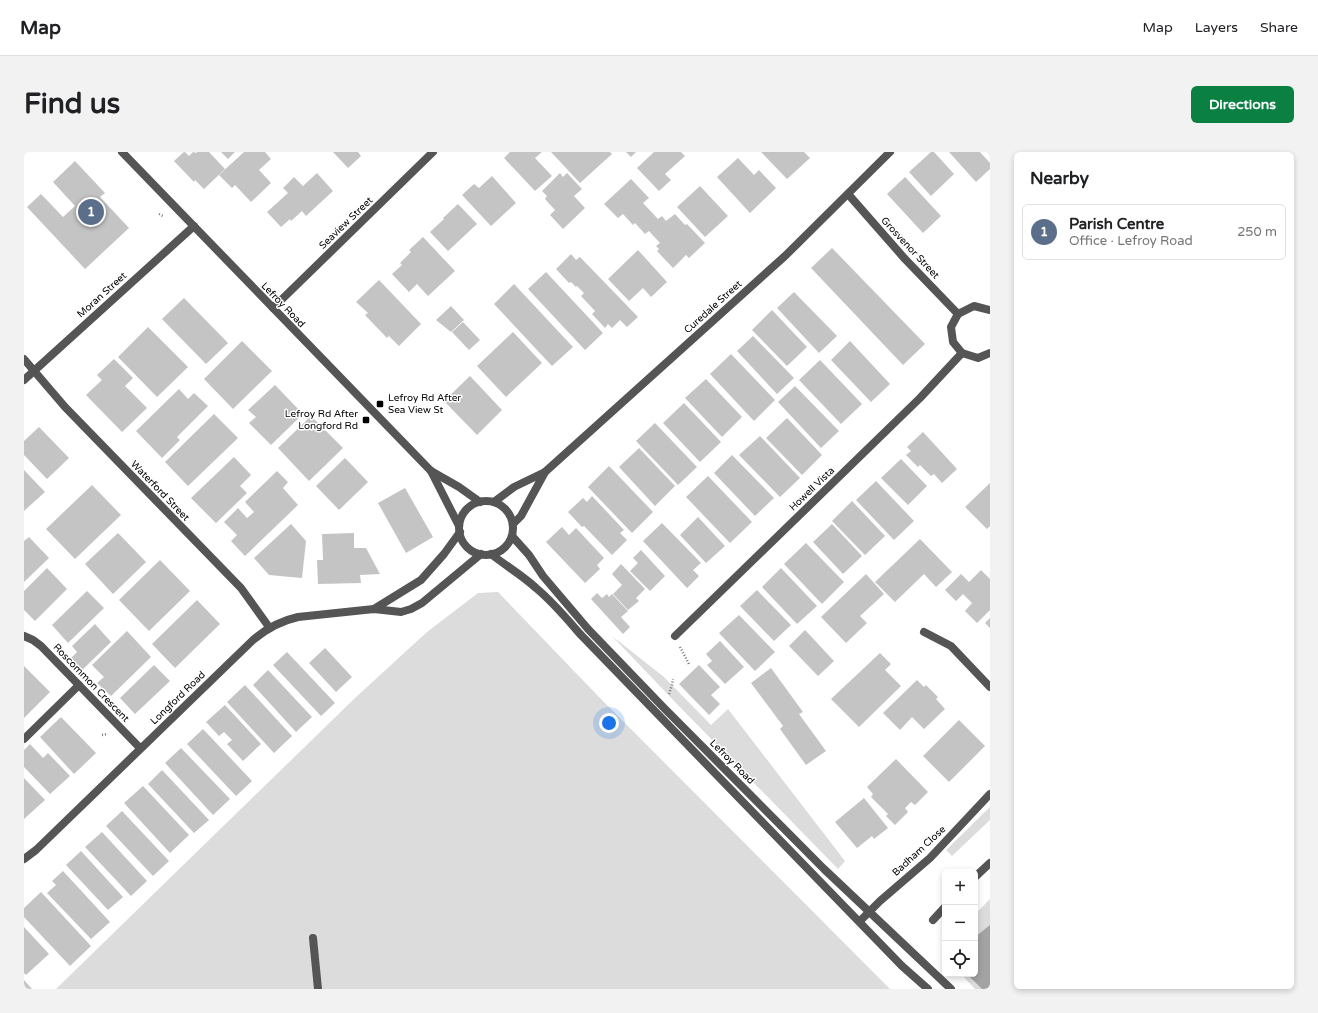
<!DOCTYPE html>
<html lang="en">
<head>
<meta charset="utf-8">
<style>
  :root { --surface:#fff; --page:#f2f2f2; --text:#202124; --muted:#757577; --line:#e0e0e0; --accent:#0b8043 }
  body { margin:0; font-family:"Varela Round",sans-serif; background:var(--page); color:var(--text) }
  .controls { position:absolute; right:12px; bottom:12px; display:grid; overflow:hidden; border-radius:6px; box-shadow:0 2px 6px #0003 }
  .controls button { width:36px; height:36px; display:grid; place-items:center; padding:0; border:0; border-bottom:1px solid var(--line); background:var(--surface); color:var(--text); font:20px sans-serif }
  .you { position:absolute; left:585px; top:571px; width:14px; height:14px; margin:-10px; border:3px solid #fff; border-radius:50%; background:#1a73e8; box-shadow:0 0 0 6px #1a73e833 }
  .badge { display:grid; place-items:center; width:26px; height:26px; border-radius:50%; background:var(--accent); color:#fff; font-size:13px; font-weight:700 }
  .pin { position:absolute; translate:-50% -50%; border:2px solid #fff; box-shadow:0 1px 4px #0006 }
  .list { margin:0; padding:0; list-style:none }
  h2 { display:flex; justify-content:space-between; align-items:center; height:52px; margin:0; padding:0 16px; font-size:17px }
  h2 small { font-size:13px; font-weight:400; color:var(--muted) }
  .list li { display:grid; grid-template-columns:26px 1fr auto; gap:12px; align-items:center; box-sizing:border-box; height:56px; margin:0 8px 8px; padding:0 8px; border:1px solid var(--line); border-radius:6px }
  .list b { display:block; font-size:15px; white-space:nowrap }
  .list p { margin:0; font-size:13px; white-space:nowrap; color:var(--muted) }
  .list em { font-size:13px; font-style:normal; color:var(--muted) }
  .icon { flex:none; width:22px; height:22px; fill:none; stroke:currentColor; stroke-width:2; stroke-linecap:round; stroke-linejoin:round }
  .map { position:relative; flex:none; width:966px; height:837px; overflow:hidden; border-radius:6px }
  header { display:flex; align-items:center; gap:24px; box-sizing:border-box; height:56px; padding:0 20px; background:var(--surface); border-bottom:1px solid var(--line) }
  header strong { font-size:19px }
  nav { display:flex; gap:22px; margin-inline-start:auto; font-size:14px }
  .intro { display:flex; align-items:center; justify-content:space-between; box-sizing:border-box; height:96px; padding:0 24px }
  h1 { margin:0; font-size:28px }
  .button { padding:10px 18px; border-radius:6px; background:var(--accent); color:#fff; font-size:14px; font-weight:700 }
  main { display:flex; gap:24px; padding:0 24px }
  aside { flex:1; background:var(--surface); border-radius:6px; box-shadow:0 2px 6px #0003 }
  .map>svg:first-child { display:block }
</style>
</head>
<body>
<header>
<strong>Map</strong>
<nav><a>Map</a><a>Layers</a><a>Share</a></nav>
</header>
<div class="intro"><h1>Find us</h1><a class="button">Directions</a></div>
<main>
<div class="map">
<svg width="966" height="837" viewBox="0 0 966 837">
  <rect width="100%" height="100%" fill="#fff"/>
  <!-- green -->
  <g fill="#dcdcdc">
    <path d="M474,440l101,105 291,292h-834l299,-291 72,-66 51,-39z"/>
    <path d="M588,484l52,41 47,48 17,-16 117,152 -7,8 -162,-166z"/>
    <path d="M966,655v13l-38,36 -6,-6z"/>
    <path d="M966,747v90h-15l-14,-15h14v-60z"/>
  </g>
  <!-- water -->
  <path fill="#a3a3a3" d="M966,773v64h-8l-15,-15h8v-37z"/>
  <!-- building -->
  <g fill="#c4c4c4">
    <path d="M160,0h1l4,4 4,-4 3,1 1,-1h12l16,17 -21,20 -9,-9 -1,2 -20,-21z"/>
    <path d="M197,0h14l-7,7z"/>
    <path d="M220,0h21l6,7 -12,11 12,13 -20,19 -16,-17 -3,3 -13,-13z"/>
    <path d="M309,0h25l3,4 -13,12z"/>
    <path d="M486,0h32l-7,6 17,18 -17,15 -31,-33z"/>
    <path d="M527,0h59l2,2 -32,29z"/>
    <path d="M602,0h10l-5,5z"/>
    <path d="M630,0h27l4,4 -20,18 6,6 -12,11 -22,-23z"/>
    <path d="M737,0h43l6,6 -23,21z"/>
    <path d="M907,0h3l20,22 -23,22 -22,-24z"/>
    <path d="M925,0h31l10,11v6l-14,13z"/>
    <path d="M714,6l16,17 5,-5 17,18 -26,25 -33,-36z"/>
    <path d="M51,9l30,32 -5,4 29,31 -44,41 -58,-62 14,-13 22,23 12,-11 -22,-24z"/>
    <path d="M293,21l16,18 -27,25 -4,-5 -11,10 -1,-2 -9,8 -14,-15 21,-19 -5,-5 11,-11 9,9z"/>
    <path d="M536,21l3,4 4,-4 15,16 -8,7 11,12 -22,21 -13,-14 5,-5 -10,-11 2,-3 -5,-5z"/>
    <path d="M468,24l24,27 -25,23 -29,-31 12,-11 5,4z"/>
    <path d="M881,25l36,39 -18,17 -36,-39z"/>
    <path d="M607,27l18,19 -6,5 15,16 4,-3 4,5 9,-7 10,11 2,-1 18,19 -16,15 -3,-3 -13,13 -16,-17 2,-2 -3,-3 4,-3 -11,-12 -4,3 -10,-11 -2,2 -10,-11 -5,4 -14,-14z"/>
    <path d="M676,34l28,30 -23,21 -28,-30z"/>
    <path d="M434,52l19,20 -29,27 -18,-19 14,-13 -1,-1z"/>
    <path d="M399,85l32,34 -27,25 -11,-12 -8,8 -17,-18 10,-9 -2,-2 11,-11 -2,-2z"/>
    <path d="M808,96l93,96 -22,21 -92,-97z"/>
    <path d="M614,98l29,32 -16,15 -8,-9 -14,13 -21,-22z"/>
    <path d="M547,102l5,6 4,-3 58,60 -11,10 -7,-7 -8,8 -4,-4 -3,4 -13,-14 3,-3 -14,-15 3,-3 -7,-7 -1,1 -5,-5 -2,1 -13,-14z"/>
    <path d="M522,120l57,61 -18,17 -57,-61z"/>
    <path d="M355,128l42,44 -22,22 -10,-10 -2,2 -22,-23 3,-2 -12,-11z"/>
    <path d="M490,132l59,63 -21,19 -58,-62z"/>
    <path d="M770,140l43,44 -18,17 -42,-45z"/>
    <path d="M160,146l44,45 -22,21 -44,-45z"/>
    <path d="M427,154l13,14 -13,12 -15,-12z"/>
    <path d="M748,158l35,37 -20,19 -35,-36z"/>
    <path d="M439,170l17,18 -11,10 -17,-18z"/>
    <path d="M124,175l40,40 -31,30 -39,-40z"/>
    <path d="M489,180l29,31 -36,34 -29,-31z"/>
    <path d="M729,184l41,42 -17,16 -40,-43z"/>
    <path d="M218,189l30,30 -39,38 -29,-30z"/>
    <path d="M826,189l40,43 -19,18 -40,-42z"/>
    <path d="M707,202l44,46 -21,21 -44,-47z"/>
    <path d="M90,207l19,19 -8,8 22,22 -25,24 -36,-37 16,-15 -5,-5z"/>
    <path d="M796,208l42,44 -21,20 -42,-44z"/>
    <path d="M446,224l32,34 -25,25 -33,-34z"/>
    <path d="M682,227l36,38 -20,20 -37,-39z"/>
    <path d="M251,233l28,29 -32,31 -22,-22 7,-6 -8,-7z"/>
    <path d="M771,234l44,45 -18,17 -43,-46z"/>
    <path d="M155,237l9,10 6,-6 14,13 -31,31 3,3 -18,18 -26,-27z"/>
    <path d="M660,251l37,39 -21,20 -37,-39z"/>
    <path d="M190,262l24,24 -50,48 -23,-24z"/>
    <path d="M287,264l32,32 -34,33 -31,-33z"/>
    <path d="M763,266l35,37 -20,20 -36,-37z"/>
    <path d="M631,271l42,44 -19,18 -42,-44z"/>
    <path d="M15,275l30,31 -22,21 -23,-24v-14z"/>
    <path d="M899,280l34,37 -15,14 -8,-9 -3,2 -11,-11 -2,2 -12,-12 5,-4 -4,-4z"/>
    <path d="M736,284l40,42 -20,19 -41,-42z"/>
    <path d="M615,296l36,38 -20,20 -36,-39z"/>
    <path d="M708,303l42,43 -19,18 -41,-43z"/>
    <path d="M210,305l17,18 -11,11 7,7 -31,30 -25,-25z"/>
    <path d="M321,306l23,24 -29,28 -23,-24z"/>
    <path d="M877,307l26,27 -19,19 -27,-27z"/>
    <path d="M585,314l44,46 -21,21 -44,-46z"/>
    <path d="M0,318l21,22 -21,19z"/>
    <path d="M253,319l11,11 -5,6 15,17 -53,51 -14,-15 6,-6 -13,-13 14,-14 9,10 7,-6 -9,-10z"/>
    <path d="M684,324l44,46 -22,21 -44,-46z"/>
    <path d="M852,329l38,40 -20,19 -38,-40z"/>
    <path d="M966,331v43l-3,3 -22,-22z"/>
    <path d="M68,333l29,30 -46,44 -29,-30z"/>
    <path d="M381,336l28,49 -27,16 -28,-50z"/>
    <path d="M568,344l32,34 -4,3 7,7 -15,15 -28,-29 -2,1 -14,-15 15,-14 4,4z"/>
    <path d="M828,349l33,35 -20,19 -33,-34z"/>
    <path d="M674,365l27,29 -19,17 -26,-28z"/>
    <path d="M638,371l39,40 -8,7 6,6 -12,12 -44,-47z"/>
    <path d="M267,372l15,17 -4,37 -33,-3 -15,-17z"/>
    <path d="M808,372l30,32 -19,18 -30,-32z"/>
    <path d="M538,375l7,8 7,-7 28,30 -7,7 3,4 -15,14 -39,-41z"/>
    <path d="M94,381l28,29 -33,32 -28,-30z"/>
    <path d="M330,381v15h12l14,26 -20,1 1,8 -43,1 -1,-24h6l-1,-26z"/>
    <path d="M5,385l20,21 -25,24v-41z"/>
    <path d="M896,387l32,33 -16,15 -12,-13 -29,28 -20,-20z"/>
    <path d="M782,391l38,39 -22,22 -38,-40z"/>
    <path d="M617,398l24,26 -15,15 -20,-20 8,-8 -5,-5z"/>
    <path d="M136,408l30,31 -41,40 -30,-31z"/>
    <path d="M597,412l24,25 -9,9 3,3 -11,9 -15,-16 9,-9 -10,-11z"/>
    <path d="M23,416l20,21 -32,32 -11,-11v-19z"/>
    <path d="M757,416l36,38 -20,18 -35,-37z"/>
    <path d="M957,418l9,9v31l-13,13 -12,-12 7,-8 -9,-9 -7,7 -11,-11 16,-16 8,8z"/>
    <path d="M842,422l18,20 -24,22 7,7 -21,20 -25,-26z"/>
    <path d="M733,438l34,35 -17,16 -34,-35z"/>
    <path d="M63,439l17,17 -36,35 -16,-18z"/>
    <path d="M573,441l5,5 5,-4 2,3 3,-3 16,17 -7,6 9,10 -7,7 -32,-35z"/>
    <path d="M173,448l23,24 -45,44 -23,-24z"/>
    <path d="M715,463l36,37 -20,19 -36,-38z"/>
    <path d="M966,466v10l-5,-5z"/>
    <path d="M71,472l16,18 -29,28 -11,-12 6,-6 -5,-6z"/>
    <path d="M781,478l29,31 -16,15 -29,-30z"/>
    <path d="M103,479l24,26 -40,39 -14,-13 7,-6 -12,-12z"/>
    <path d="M696,489l24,26 -19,17 -18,-19 5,-4 -6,-7z"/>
    <path d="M301,496l27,29 -16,15 -27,-29z"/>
    <path d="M263,500l48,51 -14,13 -48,-51z"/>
    <path d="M856,501l11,11 -6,6 16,16 -42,41 -28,-28z"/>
    <path d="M130,513l16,16 -35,33 -15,-16z"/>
    <path d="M675,513l21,22 -9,8 9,9 -11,11 -30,-31z"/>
    <path d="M0,514l26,26 -26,26z"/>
    <path d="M747,516l32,44 -4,2 27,37 -20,14 -26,-36 3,-3 -32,-43z"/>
    <path d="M244,518l44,47 -16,15 -43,-47z"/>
    <path d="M893,528l7,7 2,-2 12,12 -2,2 9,10 -21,20 -12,-12 -12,13 -17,-17z"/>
    <path d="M221,533l47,51 -18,17 -47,-51z"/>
    <path d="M201,553l36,39 -18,17 -16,-17 5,-4 -8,-8 -5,4 -13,-14z"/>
    <path d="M37,565l35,36 -22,21 -34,-37z"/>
    <path d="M935,568l26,26 -36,36 -26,-26z"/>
    <path d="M179,577l49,52 -16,15 -49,-52z"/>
    <path d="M6,592l13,14 5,-5 22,23 -20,18 -26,-27v-17z"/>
    <path d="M157,596l49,51 -17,16 -48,-52z"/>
    <path d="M872,607l32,33 -13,13 -4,-3 -6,6 3,4 -13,13 -9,-9 2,-2 -17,-17 2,-3 -6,-7z"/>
    <path d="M138,618l47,50 -15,13 -46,-49z"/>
    <path d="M0,626l21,22 -21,19z"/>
    <path d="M119,634l46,49 -19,18 -46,-50z"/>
    <path d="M840,646l24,30 -14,11 -2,-3 -15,12 -22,-26z"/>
    <path d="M98,659l47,50 -16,15 -47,-50z"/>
    <path d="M78,680l45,49 -16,15 -46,-49z"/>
    <path d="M57,699l42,46 -15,13 -42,-45z"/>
    <path d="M39,719l47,51 -19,17 -44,-46 9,-8 -4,-4z"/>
    <path d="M17,740l50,54 -21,20 -46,-49v-9z"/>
    <path d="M0,775l25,27 -23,21 -2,-2z"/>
    <path d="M0,828l8,9h-8z"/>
  </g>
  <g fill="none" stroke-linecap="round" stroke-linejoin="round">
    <!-- path -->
    <g stroke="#777" stroke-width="2.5" stroke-dasharray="1 2" stroke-linecap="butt">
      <path d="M135,62l4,2"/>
      <path d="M656,495l9,17"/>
      <path d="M645,542l3,-9 1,-6"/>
      <path d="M78,583l6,-1"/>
    </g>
    <!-- service -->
    <g stroke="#555" stroke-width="8">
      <path d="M0,587l55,-54"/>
      <path d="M951,725l15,-14"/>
      <path d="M909,768l12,-13"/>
      <path d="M289,786l5,51"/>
    </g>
    <!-- minor -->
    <g stroke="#555" stroke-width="8">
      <path d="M824,42l57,65 53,55"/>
      <path d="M249,156l160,-156"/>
      <path d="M966,158l-16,-4 -16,8 -7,13 2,15 9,11 16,5 12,-5"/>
      <path d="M0,207l41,48 176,181 28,39"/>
      <path d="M0,228l170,-154"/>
      <path d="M470,350l20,-15 31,-15 240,-216 105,-104"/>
      <path d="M489,372l8,-8 24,-44"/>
      <path d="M350,457l47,-29 23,-26 16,-22"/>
      <path d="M900,480l27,14 39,41"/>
      <path d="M0,484l9,4 8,6 99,102"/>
      <path d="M651,484l245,-238 42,-45"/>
      <path d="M0,707l12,-9 217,-210c14,-12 27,-19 45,-23l76,-8 27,3 10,-3 11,-6 59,-49"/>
      <path d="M836,769l20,-20 50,-43 60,-64"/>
    </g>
    <!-- tertiary -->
    <g stroke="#555" stroke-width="8">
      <path d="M98,0l309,319 28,16 21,15"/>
      <path d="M407,319l28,55"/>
      <circle cx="462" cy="376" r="27"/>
      <path d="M488,384l17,19 14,21 45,53 76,79 160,161 127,120"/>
      <path d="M467,402c15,12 31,21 45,34 17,14 31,31 45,47l321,331 26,23"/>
    </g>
  </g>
  <!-- markers -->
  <g fill="#000" stroke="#fff" stroke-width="1.5">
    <rect x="352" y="248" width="8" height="8" rx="2"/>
    <rect x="338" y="264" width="8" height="8" rx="2"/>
  </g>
  <g text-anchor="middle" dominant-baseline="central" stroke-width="3" stroke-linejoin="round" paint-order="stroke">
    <!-- street labels -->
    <g font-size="10" fill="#000" stroke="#fff">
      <text transform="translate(322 71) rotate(-44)">Seaview Street</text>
      <text transform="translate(886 96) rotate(47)">Grosvenor Street</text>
      <text transform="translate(78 143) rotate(-42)">Moran Street</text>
      <text transform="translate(259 153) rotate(46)">Lefroy Road</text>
      <text transform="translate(689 155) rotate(-42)">Curedale Street</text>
      <text transform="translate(788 337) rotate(-44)">Howell Vista</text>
      <text transform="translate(136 339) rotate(46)">Waterford Street</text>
      <text transform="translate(67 531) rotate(46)">Roscommon Crescent</text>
      <text transform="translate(154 546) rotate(-44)">Longford Road</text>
      <text transform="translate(708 610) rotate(45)">Lefroy Road</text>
      <text transform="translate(895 699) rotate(-43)">Badham Close</text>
    </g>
    <!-- poi labels -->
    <g font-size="10" fill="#000" stroke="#fff" text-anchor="start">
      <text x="364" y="246">Lefroy Rd After<tspan x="364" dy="12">Sea View St</tspan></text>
      <text x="334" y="262" text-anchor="end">Lefroy Rd After<tspan x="334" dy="12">Longford Rd</tspan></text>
    </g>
  </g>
</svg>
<div class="controls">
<button>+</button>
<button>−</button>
<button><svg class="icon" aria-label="locate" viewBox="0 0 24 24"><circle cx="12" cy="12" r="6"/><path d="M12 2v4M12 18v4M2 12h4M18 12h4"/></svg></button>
</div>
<div class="you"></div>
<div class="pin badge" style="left:67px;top:60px;background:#5c6f8a">1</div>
</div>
<aside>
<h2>Nearby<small></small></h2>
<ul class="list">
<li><span class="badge" style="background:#5c6f8a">1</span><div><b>Parish Centre</b><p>Office · Lefroy Road</p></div><em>250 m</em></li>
</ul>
</aside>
</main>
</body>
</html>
